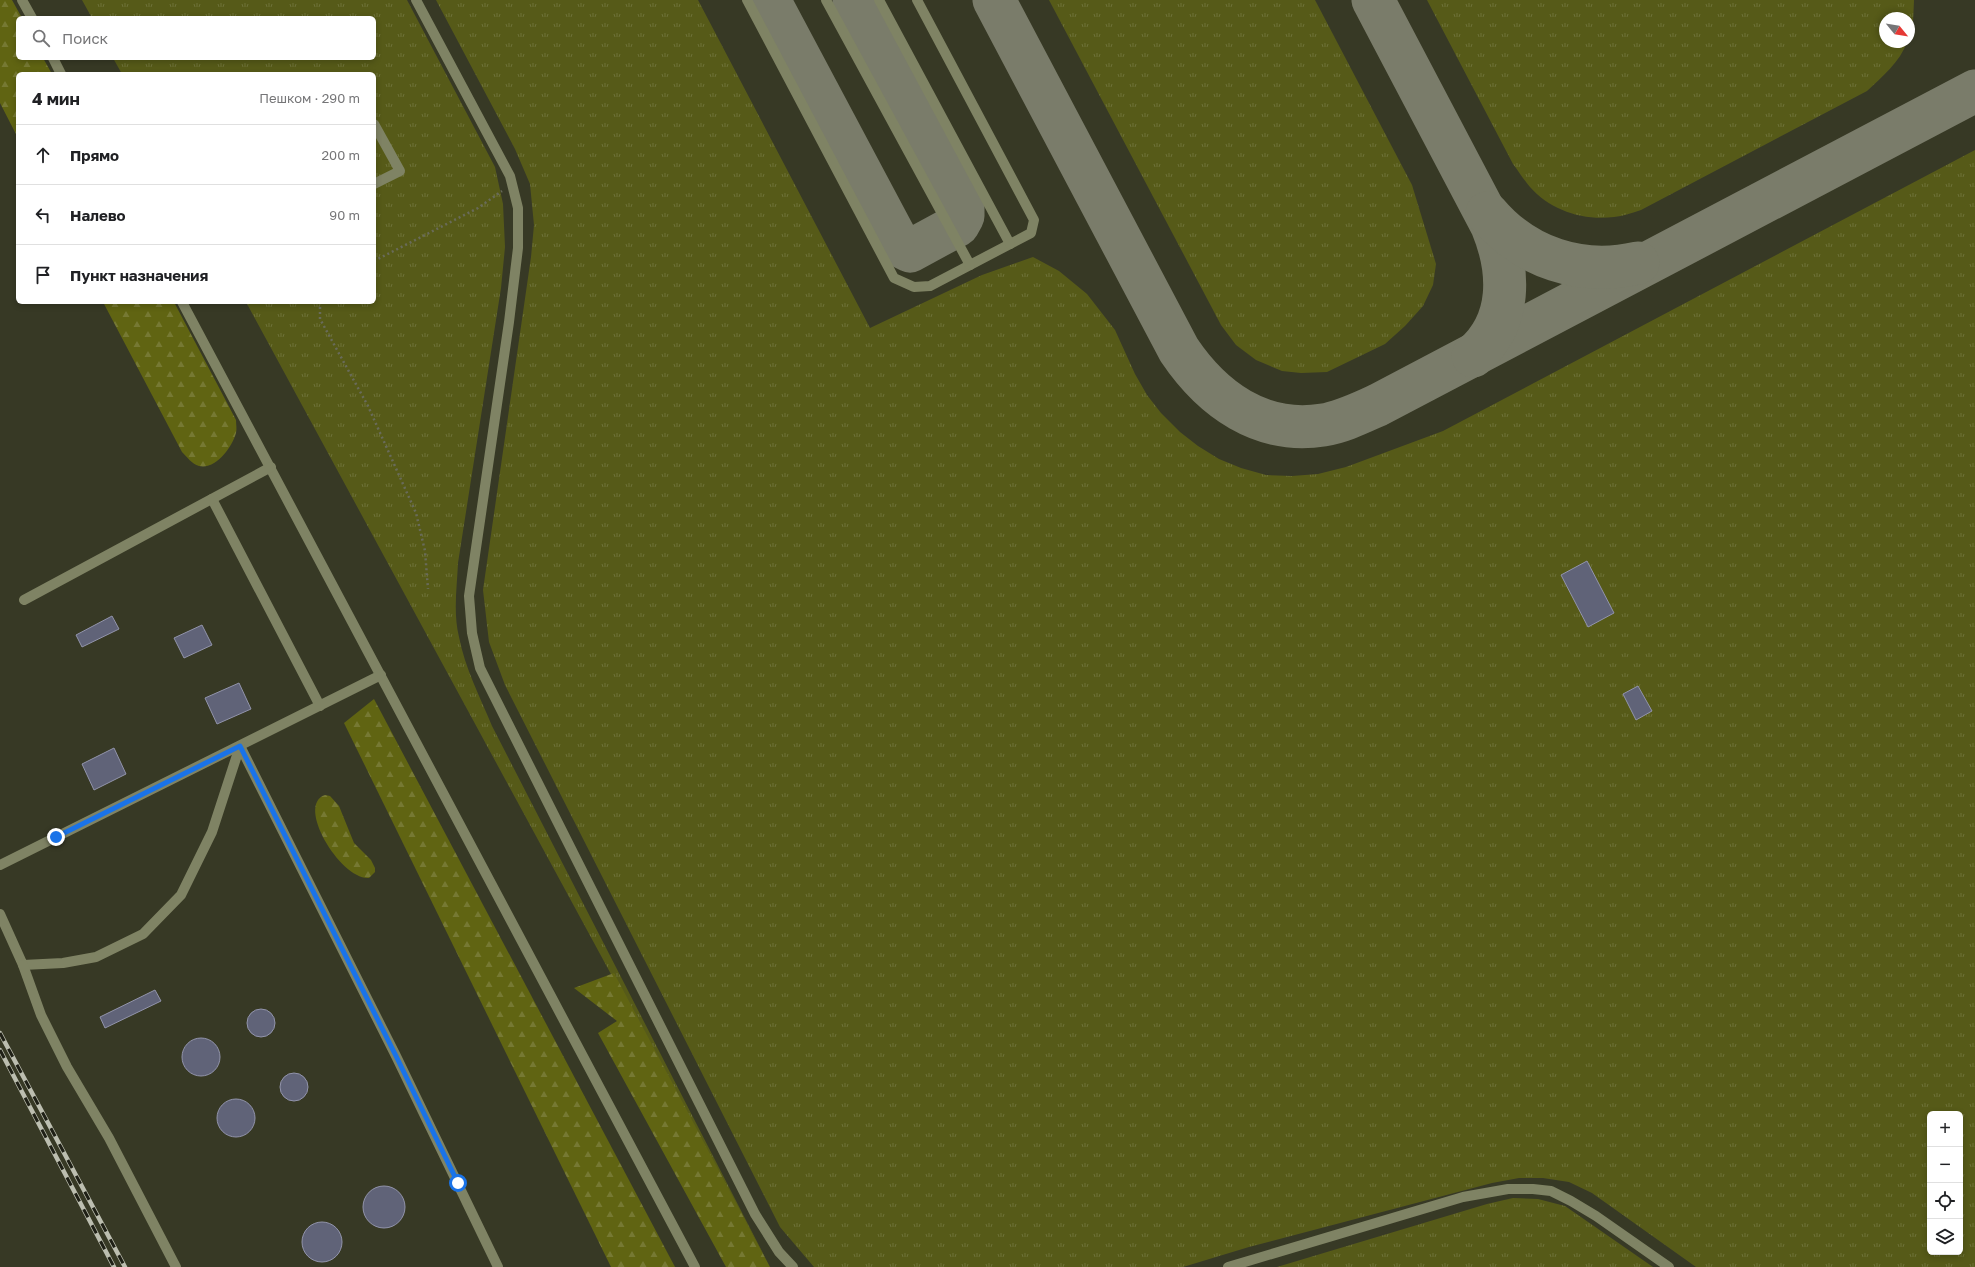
<!DOCTYPE html>
<html lang="ru">
<head>
<meta charset="utf-8">
<style>
  :root { --surface:#fff; --page:#f6f6f6; --text:#202124; --muted:#757577; --line:#e0e0e0 }
  body { margin:0; font-family:"Golos Text",sans-serif; background:var(--page); color:var(--text) }
  .controls { position:absolute; right:12px; bottom:12px; display:grid; overflow:hidden; border-radius:6px; box-shadow:0 2px 6px #0003 }
  .controls button { width:36px; height:36px; display:grid; place-items:center; padding:0; border:0; border-bottom:1px solid var(--line); background:var(--surface); color:var(--text); font:20px sans-serif }
  .compass { position:absolute; left:1879px; top:12px; width:36px; height:36px; border-radius:50%; background:var(--surface); box-shadow:0 2px 6px #0003; rotate:120deg }
  .stop { position:absolute; width:12px; height:12px; margin:-9px; border:3px solid #1a73e8; border-radius:50%; background:#fff }
  .stop.end { background:#1a73e8; border-color:#fff; box-shadow:0 1px 4px #0008 }
  .list { margin:0; padding:0; list-style:none }
  h2 { display:flex; justify-content:space-between; align-items:center; height:52px; margin:0; padding:0 16px; font-size:17px }
  h2 small { font-size:13px; font-weight:400; color:var(--muted) }
  .list li { display:grid; grid-template-columns:26px 1fr auto; gap:12px; align-items:center; box-sizing:border-box; height:60px; padding:0 16px; border-top:1px solid var(--line) }
  .list b { display:block; font-size:15px; white-space:nowrap }
  .list em { font-size:13px; font-style:normal; color:var(--muted) }
  .icon { flex:none; width:22px; height:22px; fill:none; stroke:currentColor; stroke-width:2; stroke-linecap:round; stroke-linejoin:round }
  .map { position:relative; flex:none; width:1975px; height:1267px; overflow:hidden }
  .search { position:absolute; background:var(--surface); box-shadow:0 2px 6px #0003; left:16px; top:16px; width:360px; height:44px; display:flex; align-items:center; gap:10px; box-sizing:border-box; padding:0 14px; border-radius:6px; color:var(--muted); font-size:15px }
  .panel { position:absolute; background:var(--surface); box-shadow:0 2px 6px #0003; left:16px; top:72px; width:360px; height:232px; border-radius:6px }
  .map>svg:first-child { display:block }
</style>
</head>
<body>
<div class="map">
<svg width="1975" height="1267" viewBox="0 0 1975 1267">
  <defs>
    <pattern id="grass-tufts" width="24" height="20" patternUnits="userSpaceOnUse"><rect width="24" height="20" fill="#565a18"/><path d="M3 7l-1-3M5 7V3M7 7l1-3M15 17l-1-3M17 17v-4M19 17l1-3" fill="none" stroke="#6d7138"/></pattern>
    <pattern id="forest-firs" width="22" height="20" patternUnits="userSpaceOnUse"><rect width="22" height="20" fill="#606412"/><path d="M5 1l3.5 6h-7zM16 11l3.5 6h-7z" fill="#767933"/></pattern>
  </defs>
  <rect width="100%" height="100%" fill="#373925"/>
  <!-- grass -->
  <g fill="url(#grass-tufts)" fill-rule="evenodd">
    <path d="M82,0h325l88,167 8,37 2,43 -4,41 -43,275c-1,24 -5,50 1,74 6,31 21,60 33,89l278,541 -524,-965h128v-228h-252l-9,-16h261v-40h-282z"/>
    <path d="M436,0h262l172,328 112,-53 51,-18 26,14 28,23 28,36 20,44 12,21 14,18 19,19 18,14 21,13 22,9 25,7 26,1 26,-2 28,-7 97,-36 532,-281v1117h-279l-104,-74 -23,-11 -26,-4h-24l-27,5 -243,64 -66,20h-369l-34,-40 -275,-542 -16,-43 -6,-52 48,-333 3,-32 -4,-41 -15,-35zM1930,1114h30v138h-30z"/>
    <path d="M1049,0h266l97,185 24,79 -3,21 -10,21 -18,20 -20,18 -58,28 -26,1 -19,-2 -26,-11 -20,-15 -15,-20z"/>
    <path d="M1427,0h487l-1,23 -4,11v-16h-24v24h22c-7,20 -25,35 -40,49l-226,119c-9,3 -18,6 -27,7 -31,4 -64,-7 -84,-30 -6,-7 -11,-15 -17,-23z"/>
    <path d="M1513,1198l25,1 27,7 88,61h-376l210,-63z"/>
  </g>
  <!-- forest -->
  <g fill="url(#forest-firs)">
    <path d="M0,0h12l10,18h-4v40h25l9,16h-34v64l-18,-35z"/>
    <path d="M103,302h71l62,118c0,4 1,9 0,13 -4,14 -20,37 -37,33 -7,-2 -12,-9 -17,-14z"/>
    <path d="M374,699l301,568h-64l-267,-544z"/>
    <path d="M325,795l5,1 9,10 15,37 17,17 4,8v4l-6,6c-28,2 -74,-73 -44,-83z"/>
    <path d="M614,973l156,294h-44l-128,-234 19,-12 -43,-33z"/>
  </g>
  <g fill="none" stroke-linecap="round" stroke-linejoin="round">
    <!-- taxiway -->
    <g stroke="#7a7c6a" stroke-width="43">
      <path d="M769,0l131,246 10,5 48,-26 5,-9v-10l-109,-206"/>
      <path d="M994,0l185,350c33,49 82,85 144,75 19,-3 37,-12 55,-20l597,-314"/>
      <path d="M1373,0l119,226c18,44 21,96 -19,130"/>
      <path d="M1487,213c38,45 94,63 151,50"/>
    </g>
  </g>
  <!-- building -->
  <g fill="#606378" stroke="#9294ab">
    <path d="M1587,561l27,52 -26,14 -27,-52z"/>
    <path d="M112,616l7,13 -37,18 -6,-12z"/>
    <path d="M202,625l10,20 -28,13 -10,-20z"/>
    <path d="M239,683l12,26 -34,15 -12,-26z"/>
    <path d="M1638,686l14,25 -16,9 -13,-26z"/>
    <path d="M114,748l12,26 -32,16 -12,-26z"/>
    <path d="M155,990l6,11 -56,27 -5,-11z"/>
    <circle cx="261" cy="1023" r="14"/>
    <circle cx="201" cy="1057" r="19"/>
    <circle cx="294" cy="1087" r="14"/>
    <circle cx="236" cy="1118" r="19"/>
    <circle cx="384" cy="1207" r="21"/>
    <circle cx="322" cy="1242" r="20"/>
  </g>
  <g fill="none" stroke-linecap="round" stroke-linejoin="round">
    <!-- path -->
    <g stroke="#696b5a" stroke-width="2.5" stroke-dasharray="2 3" stroke-linecap="butt">
      <path d="M374,261l104,-53 24,-17"/>
      <path d="M320,302v17l48,87 48,107 9,38 3,38"/>
    </g>
    <!-- minor -->
    <g stroke="#7f8364" stroke-width="10">
      <path d="M22,0l10,18"/>
      <path d="M416,0l94,176 8,32v40l-9,74 -40,274 3,37 8,35 275,546 24,38 14,15"/>
      <path d="M747,0l147,278 20,9 16,-1 101,-53 3,-13 -117,-220"/>
      <path d="M826,0l144,265"/>
      <path d="M879,0l131,244"/>
      <path d="M53,58l8,16"/>
      <path d="M374,124l26,47 -26,13"/>
      <path d="M182,302l513,965"/>
      <path d="M212,499l108,207"/>
      <path d="M24,600l247,-133"/>
      <path d="M240,746l156,310 102,211"/>
      <path d="M0,865l381,-190"/>
      <path d="M0,914l23,51 40,-2 33,-6 47,-23 38,-39 31,-63 28,-86"/>
      <path d="M23,965l18,50 26,52 42,71 67,129"/>
      <path d="M1228,1267l235,-70 45,-8h25l18,2 20,10 25,15 73,51"/>
    </g>
    <defs>
      <g id="rail">
        <path d="M0,1033l125,234"/>
        <path d="M0,1050l114,217"/>
      </g>
    </defs>
    <!-- rail casing -->
    <use href="#rail" stroke="#bcbeb0" stroke-width="4.5"/>
    <!-- rail -->
    <use href="#rail" stroke="#1f2016" stroke-width="3" stroke-dasharray="9" stroke-linecap="butt"/>
  </g>
  <g fill="none" stroke-linecap="round" stroke-linejoin="round">
    <!-- route -->
    <path stroke="#1a73e8" stroke-width="5" d="M56,837l184,-91 156,310 62,127"/>
  </g>
</svg>
<div class="controls">
<button>+</button>
<button>−</button>
<button><svg class="icon" aria-label="locate" viewBox="0 0 24 24"><circle cx="12" cy="12" r="6"/><path d="M12 2v4M12 18v4M2 12h4M18 12h4"/></svg></button>
<button><svg class="icon" aria-label="layers" viewBox="0 0 24 24"><path d="M12 4l9 5-9 5-9-5zM3 14l9 5 9-5"/></svg></button>
</div>
<svg class="compass" viewBox="-18 -18 36 36"><path d="M0-13l5 13h-10z" fill="#e53935"/><path d="M0 13l5-13h-10z" fill="#757577"/></svg>
<div class="stop" style="left:458px;top:1183px"></div>
<div class="stop end" style="left:56px;top:837px"></div>
<div class="search"><svg class="icon" aria-label="search" viewBox="0 0 24 24"><circle cx="10" cy="10" r="6"/><path d="M15 15l6 6"/></svg>Поиск</div>
<section class="panel">
<h2>4 мин<small>Пешком · 290 m</small></h2>
<ul class="list">
<li><svg class="icon" aria-label="ahead" viewBox="0 0 24 24"><path d="M12 20V5M6 11l6-6 6 6"/></svg><div><b>Прямо</b></div><em>200 m</em></li>
<li><svg class="icon" aria-label="left" viewBox="0 0 24 24"><path d="M17 20v-9H6M10 6l-5 5 5 5"/></svg><div><b>Налево</b></div><em>90 m</em></li>
<li><svg class="icon" aria-label="arrive" viewBox="0 0 24 24"><path d="M6 21V4h12l-3 4 3 4H6"/></svg><div><b>Пункт назначения</b></div></li>
</ul>
</section>
</div>
</body>
</html>
